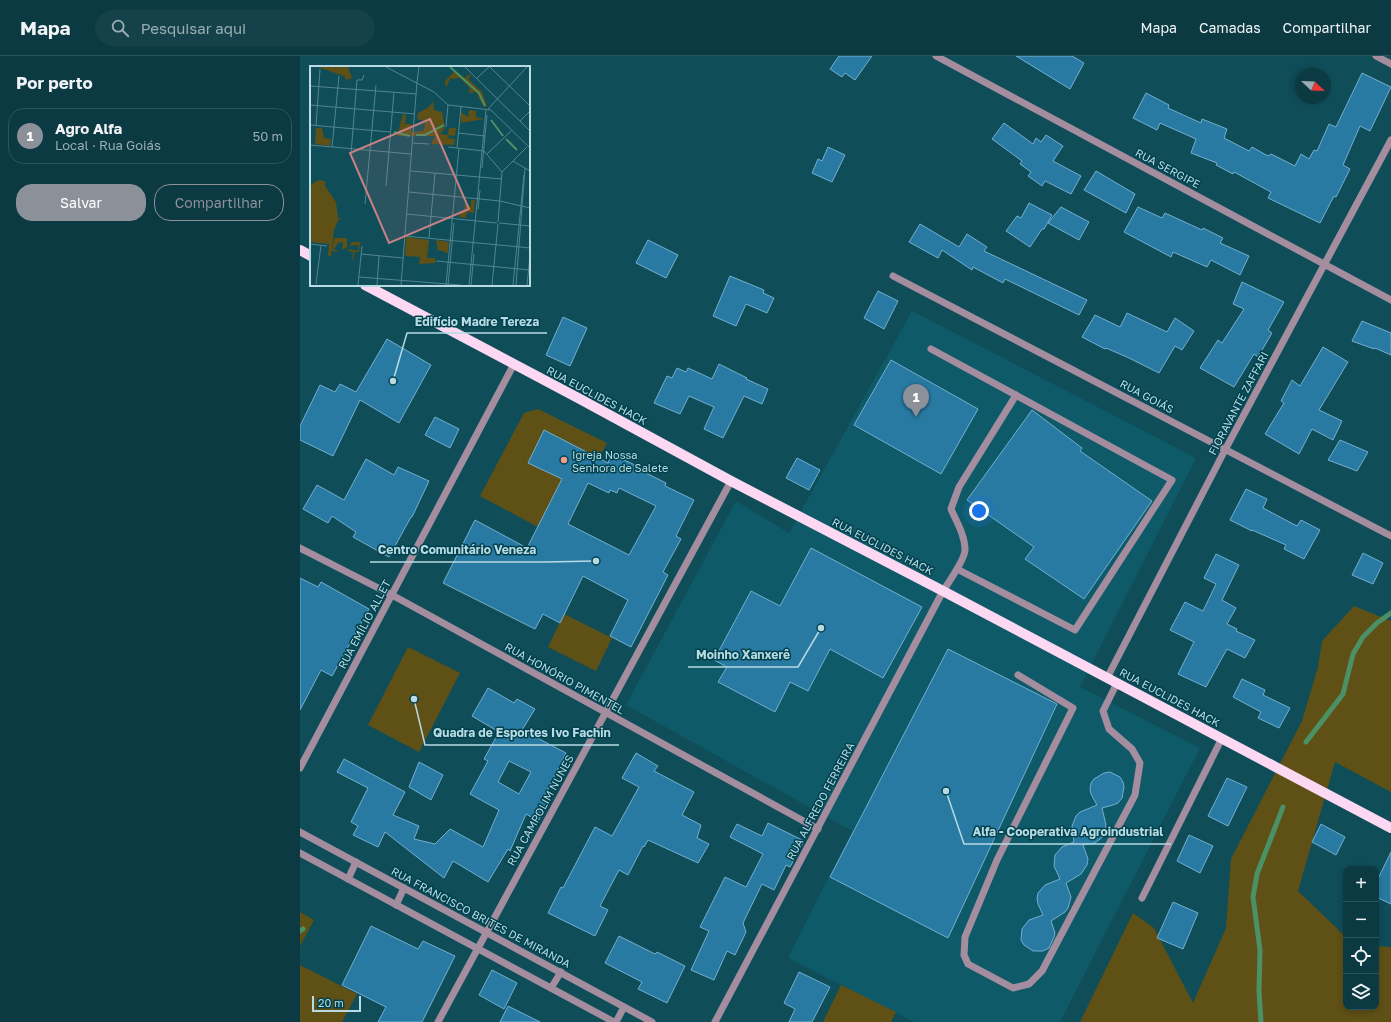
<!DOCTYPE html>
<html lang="pt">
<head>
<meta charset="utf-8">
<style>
  :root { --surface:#0b3a43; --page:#14414a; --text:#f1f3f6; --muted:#9aadb2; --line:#2b545c; --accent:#8c9099 }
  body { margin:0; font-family:"Golos Text",sans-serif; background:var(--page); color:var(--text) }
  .controls { position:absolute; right:12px; bottom:12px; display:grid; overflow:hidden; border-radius:8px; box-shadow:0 2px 6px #0003 }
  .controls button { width:36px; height:36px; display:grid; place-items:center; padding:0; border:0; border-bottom:1px solid var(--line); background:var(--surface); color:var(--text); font:20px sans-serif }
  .compass { position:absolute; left:995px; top:12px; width:36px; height:36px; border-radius:50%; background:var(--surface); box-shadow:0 2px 6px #0003; rotate:113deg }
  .scale { position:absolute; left:12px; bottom:10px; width:49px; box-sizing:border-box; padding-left:4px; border:2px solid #b7dae3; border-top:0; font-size:11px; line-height:14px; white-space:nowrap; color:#b7dae3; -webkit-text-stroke:3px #00424e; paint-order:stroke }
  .you { position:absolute; left:679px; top:455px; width:14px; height:14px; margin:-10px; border:3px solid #fff; border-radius:50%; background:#1a73e8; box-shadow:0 0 0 6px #1a73e833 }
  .badge { display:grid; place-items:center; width:26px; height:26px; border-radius:50%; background:var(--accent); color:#fff; font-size:13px; font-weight:700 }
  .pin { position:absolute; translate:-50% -33px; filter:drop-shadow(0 1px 2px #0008) }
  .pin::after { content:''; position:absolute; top:21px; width:14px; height:12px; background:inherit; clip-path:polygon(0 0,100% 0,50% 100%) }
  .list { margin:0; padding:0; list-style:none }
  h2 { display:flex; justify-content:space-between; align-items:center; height:52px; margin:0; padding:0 16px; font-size:17px }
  h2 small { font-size:13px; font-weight:400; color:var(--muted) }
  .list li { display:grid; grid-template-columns:26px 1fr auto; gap:12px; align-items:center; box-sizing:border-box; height:56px; margin:0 8px 8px; padding:0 8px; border:1px solid var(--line); border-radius:16px }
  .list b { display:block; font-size:15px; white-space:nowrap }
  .list p { margin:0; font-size:13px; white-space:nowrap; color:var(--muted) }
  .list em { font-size:13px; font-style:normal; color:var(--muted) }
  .actions { display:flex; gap:8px; padding:12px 16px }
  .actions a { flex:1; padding:9px 0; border:1px solid var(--accent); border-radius:16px; text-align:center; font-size:14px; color:var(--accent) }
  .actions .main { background:var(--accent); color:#fff }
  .icon { flex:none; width:22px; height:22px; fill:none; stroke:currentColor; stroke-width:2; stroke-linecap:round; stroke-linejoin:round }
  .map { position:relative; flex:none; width:1091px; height:966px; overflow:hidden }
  header { display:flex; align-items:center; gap:24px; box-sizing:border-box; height:56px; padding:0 20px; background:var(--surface); border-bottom:1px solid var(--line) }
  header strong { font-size:19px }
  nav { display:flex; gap:22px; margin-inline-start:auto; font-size:14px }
  .search { width:280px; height:36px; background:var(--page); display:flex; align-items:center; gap:10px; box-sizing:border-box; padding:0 14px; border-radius:22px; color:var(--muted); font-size:15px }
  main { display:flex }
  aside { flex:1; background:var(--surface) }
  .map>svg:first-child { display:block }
</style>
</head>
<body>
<header>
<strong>Mapa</strong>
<div class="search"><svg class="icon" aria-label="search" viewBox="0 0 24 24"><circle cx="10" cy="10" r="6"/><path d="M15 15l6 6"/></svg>Pesquisar aqui</div>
<nav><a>Mapa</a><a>Camadas</a><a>Compartilhar</a></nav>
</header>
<main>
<aside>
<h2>Por perto<small></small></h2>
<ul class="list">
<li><span class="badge">1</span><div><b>Agro Alfa</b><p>Local · Rua Goiás</p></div><em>50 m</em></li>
</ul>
<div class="actions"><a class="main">Salvar</a><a>Compartilhar</a></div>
</aside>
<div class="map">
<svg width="1091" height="966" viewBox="0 0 1091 966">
  <rect width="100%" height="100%" fill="#0f4d59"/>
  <!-- built -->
  <path fill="#0f5a68" d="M612,255l284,147 -116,229 120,61 -140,274h-146l-126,-64 64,-127 -226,-126 110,-204 53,32z"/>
  <!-- green -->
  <g fill="#5f5015">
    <path d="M238,353l69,34 -8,15 -55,-28 -16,33 34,16 -24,48 -58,-31 44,-83z"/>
    <path d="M1054,550l37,15v171l-56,-30 -37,129 48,46v70h30v-61l15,1v75h-311l53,-109 21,15 39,75 33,-75 5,-69 71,-138 16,-54 4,-26z"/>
    <path d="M264,558l48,24 -16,33 -48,-24z"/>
    <path d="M108,591l52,26 -41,79 -51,-27z"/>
    <path d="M0,856l14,8 -14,26z"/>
    <path d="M0,909l57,29 -15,28h-42z"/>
    <path d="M541,929l55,27 -5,10h-68z"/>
  </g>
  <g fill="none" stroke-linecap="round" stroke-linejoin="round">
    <!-- stream -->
    <g stroke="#4b9165" stroke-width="5">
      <path d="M1006,686l37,-48 10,-40 10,-17 14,-14 14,-10"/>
      <path d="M0,875l3,-2"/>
      <path d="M961,966l-2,-31 1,-41 -7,-53 4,-23 26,-67"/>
    </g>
  </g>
  <!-- building -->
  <g fill="#287aa2" stroke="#74afd0" fill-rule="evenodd">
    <path d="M539,0h33l-17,24 -10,-7 -3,4 -12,-8z"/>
    <path d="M716,0h56l12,7 -14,26z"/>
    <path d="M1062,17l29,14 -21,44 -10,-5 -17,39 7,4 -14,28 -2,-1 -14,27 -52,-25 3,-6 -37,-20 -1,2 -17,-9 1,-2 -26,-10 5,-14 -36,-16 -3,7 -24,-12 13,-25 23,12 -1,3 33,15 1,-4 25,10 -3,9 25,13 3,-4 16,9 3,-2 24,12 6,-12 8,5 5,-9 3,1 12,-27 7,3z"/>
    <path d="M704,67l29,21 3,-6 5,4 5,-7 17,11 -10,15 28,15 -10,18 -26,-13 -3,5 -14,-10 3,-4 -11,-8 2,-3 -30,-22z"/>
    <path d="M528,91l17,8 -13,27 -20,-9 6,-14 4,2z"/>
    <path d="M796,115l39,23 -9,19 -42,-23z"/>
    <path d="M729,147l23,12 -8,14h-2l-12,18 -24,-16 11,-15 4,2z"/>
    <path d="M761,151l28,15 -10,18 -31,-17z"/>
    <path d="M838,151l24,11 3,-5 37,17 1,-2 20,10 -3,5 29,13 -9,19 -29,-15 -4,7 -34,-15 -2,5 -47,-25z"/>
    <path d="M620,168l39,23 8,-13 20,13 -3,4 103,49 -8,15 -74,-36 -2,4 -30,-16 -1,3 -30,-20 -4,8 -29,-16z"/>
    <path d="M348,184l30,15 -12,23 -30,-15z"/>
    <path d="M430,220l34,14 -1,3 11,5 -7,15 -21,-9 -10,22 -23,-10z"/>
    <path d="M942,226l42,20 -16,28 4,3 -14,24 -4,-3 -20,33 -34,-19 18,-28 4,3 22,-34 -11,-5z"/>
    <path d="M578,235l20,10 -14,28 -20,-11z"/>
    <path d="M827,257l40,19 8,-14 19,13 -12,19 -7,-4 -16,27 -30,-15 -23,-10 -1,1 -23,-12 13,-22 25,12z"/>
    <path d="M263,261l24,11 -17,38 -24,-11z"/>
    <path d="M1062,265l29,12v22l-16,-7 -1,1 -22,-8z"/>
    <path d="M87,283l44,26 -32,58 -39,-23 -27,56 -33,-16v-14l20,-41 15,7 5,-8 16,8z"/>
    <path d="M1023,291l25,15 -29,48 23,11 -9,19 -21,-11 -13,25 -34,-20 19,-31 -3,-2 11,-21 8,6z"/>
    <path d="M591,304l87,49 -37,65 -87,-49z"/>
    <path d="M419,308l28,14 -1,1 22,10 -6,15 -18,-8 -21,42 -19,-9 10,-22 -25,-11 -9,18 -26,-11 13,-27 5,2 5,-10 9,4 2,-4 24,11z"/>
    <path d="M732,354l50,38 -2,3 72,50 -68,98 -59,-40 9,-12 -67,-47z"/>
    <path d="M135,361l24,12 -9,19 -25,-13z"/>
    <path d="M244,374l64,33 4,-9 25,12 -1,2 30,15 -1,3 29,14 -18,36 5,3 -18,33 5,3 -37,72 -21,-11 18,-36 -45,-24 -23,47 -17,-9 -8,15 -92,-46 32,-63 52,28 35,-69 -34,-16zM288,427l21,10 1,-3 7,3 2,-5 37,18 -27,49 -61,-31z"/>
    <path d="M1040,384l28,12 -11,19 -29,-11z"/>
    <path d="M497,402l23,12 -11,20 -23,-12z"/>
    <path d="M66,403l28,16 4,-8 31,14 -17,36h-1l-22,40 -36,-20 3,-5 -24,-16 -4,7 -25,-14 14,-24 27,15z"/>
    <path d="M946,433l21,10 -4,9 34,18 4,-6 19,10 -16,29 -20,-10 2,-4 -34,-15v1l-22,-11z"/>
    <path d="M511,492l111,59 -39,71 -53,-29 -22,42 -18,-9 -15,30 -57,-30 9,-15 -13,-7 37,-69 29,15z"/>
    <path d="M1063,497l20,10 -10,21 -21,-9z"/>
    <path d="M916,498l23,11 -17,35 14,8 -9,16 10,5 -1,2 19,9 -10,18 -18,-9 -21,38 -28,-13 16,-32 -24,-12 15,-28 18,9 13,-27 -12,-6z"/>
    <path d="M0,522l18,9 3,-5 48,27 -37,67 -11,-6 -21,40z"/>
    <path d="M648,593l109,55 -109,234 -118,-61z"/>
    <path d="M942,623l23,11 -2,5 27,13 -11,20 -21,-10 3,-6 -28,-15z"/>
    <path d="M188,632l26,15 3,-4 18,10 -13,21 44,23 -22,44 6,3 -12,21 -12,-7 -16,37 -2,-2 -20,33 -35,-21 -9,17 -59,-46 -7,15 -25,-12 5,-9 -7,-4 17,-34 -31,-16 7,-13 61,33 -12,23 26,11 -5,13 21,5 15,-15 33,18 16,-37 -29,-16 18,-33 -4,-2 15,-27 -27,-16zM209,705l22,11 -12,22 -21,-12z"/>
    <path d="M336,697l22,13 -4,5 40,21 -12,23 19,10 -4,13 12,6 -11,19 -50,-23 -4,7 -1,-1 -15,29 -9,-5 -19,36 8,4 -13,26 -47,-23 13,-26 2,1 32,-61 17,9 27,-49 -17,-9z"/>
    <path d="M119,706l24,13 -12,25 -22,-13z"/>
    <path d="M810,716l10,5 3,5 1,5 -2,11 -4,5 -5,2 -11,3 4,17 -2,11 -9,7 -12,2 5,14 -1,6 -6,9 -15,9 5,14 -3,11 -3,4 -14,9 4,12 -1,4 -5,11 -6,3h-10l-9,-6 -3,-5 1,-11 7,-9 14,-5 -5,-11 -1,-5 1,-6 7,-8 15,-6 -6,-13 1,-11 7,-8 12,-5 -2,-16 4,-10 4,-4 17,-7 -6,-11 -1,-5 1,-6 3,-4 10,-6z"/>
    <path d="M927,722l20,9 -19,39 -20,-10z"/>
    <path d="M468,767l36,18 -14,26 -4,-2 -12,25 -12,-6 -19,39 3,9 -11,23 -8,-4 -13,29 -23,-10 18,-39 -9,-4 25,-50 21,10 17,-33 -33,-17 7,-13 25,12z"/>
    <path d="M1021,768l24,13 -9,18 -24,-13z"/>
    <path d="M889,779l24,11 -13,27 -23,-12z"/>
    <path d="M1091,796v52l-15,-7v-14z"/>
    <path d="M873,846l25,11 -15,36 -26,-11z"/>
    <path d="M71,870l47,23 5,-8 32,15 -33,66h-44l8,-15 -44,-22z"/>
    <path d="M319,880l36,18 2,-2 28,14 -18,37 -29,-14 4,-7 -37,-19z"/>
    <path d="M192,914l25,13 -13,26 -25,-14z"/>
    <path d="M499,916l31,15 -18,35h-23l6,-13 -11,-6z"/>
    <path d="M208,950l32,16h-40z"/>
  </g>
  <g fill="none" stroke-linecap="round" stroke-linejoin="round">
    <!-- minor -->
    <g stroke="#a38d9e" stroke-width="7">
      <path d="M636,0l455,244"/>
      <path d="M1076,0l15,8"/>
      <path d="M593,220l498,260"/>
      <path d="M631,293l241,131 -97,150 -118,-61"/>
      <path d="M0,492l92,47 426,234"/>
      <path d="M718,619l55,33 -76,152 -32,77 -1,18 4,9 45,24 16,-4 13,-13 93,-176 5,-32 -8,-14 -23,-20 -6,-18 14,-28"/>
      <path d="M807,622l118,-228 166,-310"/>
      <path d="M0,712l214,-404"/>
      <path d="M0,776l352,190"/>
      <path d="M0,797l314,169"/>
      <path d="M48,823l8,-17"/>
      <path d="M842,842l80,-160"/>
      <path d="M96,849l8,-17"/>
      <path d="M251,932l10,-16"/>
      <path d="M138,966l293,-541"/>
      <path d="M316,966l8,-15"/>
      <path d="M415,966l228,-431c6,-9 22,-32 22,-41 0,-15 -9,-29 -14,-41l8,-22 57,-92"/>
    </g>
    <!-- major -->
    <g stroke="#fcd8f3" stroke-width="10">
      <path d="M0,194l11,6"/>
      <path d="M65,229l215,114 151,82 212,110 448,237"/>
    </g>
  </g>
  <!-- markers -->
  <circle fill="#f49e89" stroke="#00424e" stroke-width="1.5" cx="264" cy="404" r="4"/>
  <g text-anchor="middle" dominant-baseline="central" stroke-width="3" stroke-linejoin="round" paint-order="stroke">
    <!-- street labels -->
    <g font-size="11" fill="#b7dae3" stroke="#00424e">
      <text transform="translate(868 112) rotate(28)">RUA SERGIPE</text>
      <text transform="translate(297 339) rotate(28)">RUA EUCLIDES HACK</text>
      <text transform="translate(847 340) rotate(28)">RUA GOIÁS</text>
      <text transform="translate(938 347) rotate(-62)">FIORAVANTE ZAFFARI</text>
      <text transform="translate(583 490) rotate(27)">RUA EUCLIDES HACK</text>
      <text transform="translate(64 568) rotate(-62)">RUA EMÍLIO ALLET</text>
      <text transform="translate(265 622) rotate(29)">RUA HONÓRIO PIMENTEL</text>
      <text transform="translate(870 641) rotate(28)">RUA EUCLIDES HACK</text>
      <text transform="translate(520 745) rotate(-62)">RUA ALFREDO FERREIRA</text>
      <text transform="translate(240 754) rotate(-61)">RUA CAMPOLIM NUNES</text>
      <text transform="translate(181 861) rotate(28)">RUA FRANCISCO BRITES DE MIRANDA</text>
    </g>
    <!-- poi labels -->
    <g font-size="11" fill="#b7dae3" stroke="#00424e" text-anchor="start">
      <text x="272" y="398">Igreja Nossa<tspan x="272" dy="13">Senhora de Salete</tspan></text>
    </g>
  </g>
  <!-- overview -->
  <g transform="translate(10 10)">
    <rect width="220" height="220" fill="#0f4d59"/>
    <path d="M8,1h30l4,11 -6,2 -2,-4zM145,5l10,7 4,-4 2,2 -3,3 14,13 5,14 -3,1 -8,-15 -7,1 1,-5 -10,-10 -10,1 -4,9 -1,-7zM123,35l1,9 8,2 3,16 -5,6 8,1 1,-7h7l-1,8 -6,-1 -1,3 7,1 -1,6 -23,-1 4,-8h-38l6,-22 3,1 -1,9h7l-1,8 12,-1 2,-6 -1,-4 -7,-2 1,-6 11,-6zM159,44l7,1v6l8,2 -23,4v-11l7,5zM6,62h6l2,10 7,1 -1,7 -15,-2zM9,114l6,1v5l11,16 2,16 6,1h-5l-5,11 -3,26h-3l1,-12 -19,-2v-55l3,-4zM161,134h4l-1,13 -7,-1 -1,6 -7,-1 1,-6 4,1 1,-7 6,1zM96,171l23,3 -2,18h8v5l-16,1 1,-7 -15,-1zM24,172h13v9l-5,3 1,-7 -4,-1 -5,7 5,3 -7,-1zM126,174l13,2 -1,11 -10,-3zM42,176h8l-2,21 1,-11h-4l-3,11 1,-11 -5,-1 1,-2 9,2v-6l-9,1z" fill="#5f5015"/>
    <path fill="none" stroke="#4b9165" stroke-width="2" d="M140,1l29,26 6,13M181,54l12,16M84,66l16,4M106,69h9l19,-10M196,73l11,11"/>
    <path fill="none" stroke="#528590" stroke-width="1" d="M76,1l48,25 14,13 43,5 39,38M155,1l65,64M180,1l40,39M167,12l12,-11M107,16l2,-15M0,20l107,8M0,39l105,9M178,43l39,-42M210,55l10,-10M0,59l80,7M6,60l4,-57M136,61l2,-22M148,67l27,3M103,77l16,1M0,79l101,9M22,81l7,-71M138,81l36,4 18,21M147,82l4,-41M41,88l6,-74h5l2,-5M177,88l24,-23M203,95l17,10M172,102l5,-53M101,105l91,8M76,120l8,-94M99,126l91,9 30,7M55,138l11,-119M168,143l2,-19M97,148l90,9M188,156l4,-50 25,-25M189,157l31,3M95,170l125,12M119,172l6,-65M0,178l17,2M51,188l42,4M126,195l94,9M49,211l101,8M6,218l5,-39M48,219l4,-39M67,219l2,-29M91,219l16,-203M136,219l13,-137M138,219l6,-62M159,219l17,-175M161,219l3,-31M182,219l6,-61M203,219l11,-110M206,219l9,-117M217,219l3,-29"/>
    <path fill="#c68186" fill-opacity="0.15" stroke="#c68186" stroke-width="2" d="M120,53l39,90 -80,34 -39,-90z"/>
    <rect width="220" height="220" fill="none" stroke="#b7dae3" stroke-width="2"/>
  </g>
  <!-- callouts -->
  <path fill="none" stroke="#b7dae3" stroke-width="1.5" d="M93 325L107 277H247M296 505L245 506H70M521 572L498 611H388M114 643L125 689H319M646 735L664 788H871"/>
  <g fill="#b7dae3" stroke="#00424e" stroke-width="1.5">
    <circle cx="93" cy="325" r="4"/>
    <circle cx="296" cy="505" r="4"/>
    <circle cx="521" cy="572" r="4"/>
    <circle cx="114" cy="643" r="4"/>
    <circle cx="646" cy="735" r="4"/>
  </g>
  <g font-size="12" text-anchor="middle" font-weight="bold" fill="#b7dae3" stroke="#00424e" stroke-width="3" stroke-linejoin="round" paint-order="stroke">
    <text x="177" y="270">Edifício Madre Tereza</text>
    <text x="157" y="498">Centro Comunitário Veneza</text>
    <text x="443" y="603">Moinho Xanxerê</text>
    <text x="222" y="681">Quadra de Esportes Ivo Fachin</text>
    <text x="768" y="780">Alfa - Cooperativa Agroindustrial</text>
  </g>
</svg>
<div class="controls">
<button>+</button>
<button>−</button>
<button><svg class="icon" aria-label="locate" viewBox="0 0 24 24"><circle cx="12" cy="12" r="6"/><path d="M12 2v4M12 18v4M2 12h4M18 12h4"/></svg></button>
<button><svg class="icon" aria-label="layers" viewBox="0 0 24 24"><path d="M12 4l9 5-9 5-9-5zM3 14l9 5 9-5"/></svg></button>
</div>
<svg class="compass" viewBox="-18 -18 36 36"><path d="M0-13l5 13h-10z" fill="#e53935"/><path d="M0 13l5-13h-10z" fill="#9aadb2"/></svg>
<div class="scale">20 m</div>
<div class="you"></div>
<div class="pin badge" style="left:616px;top:361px">1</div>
</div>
</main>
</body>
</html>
